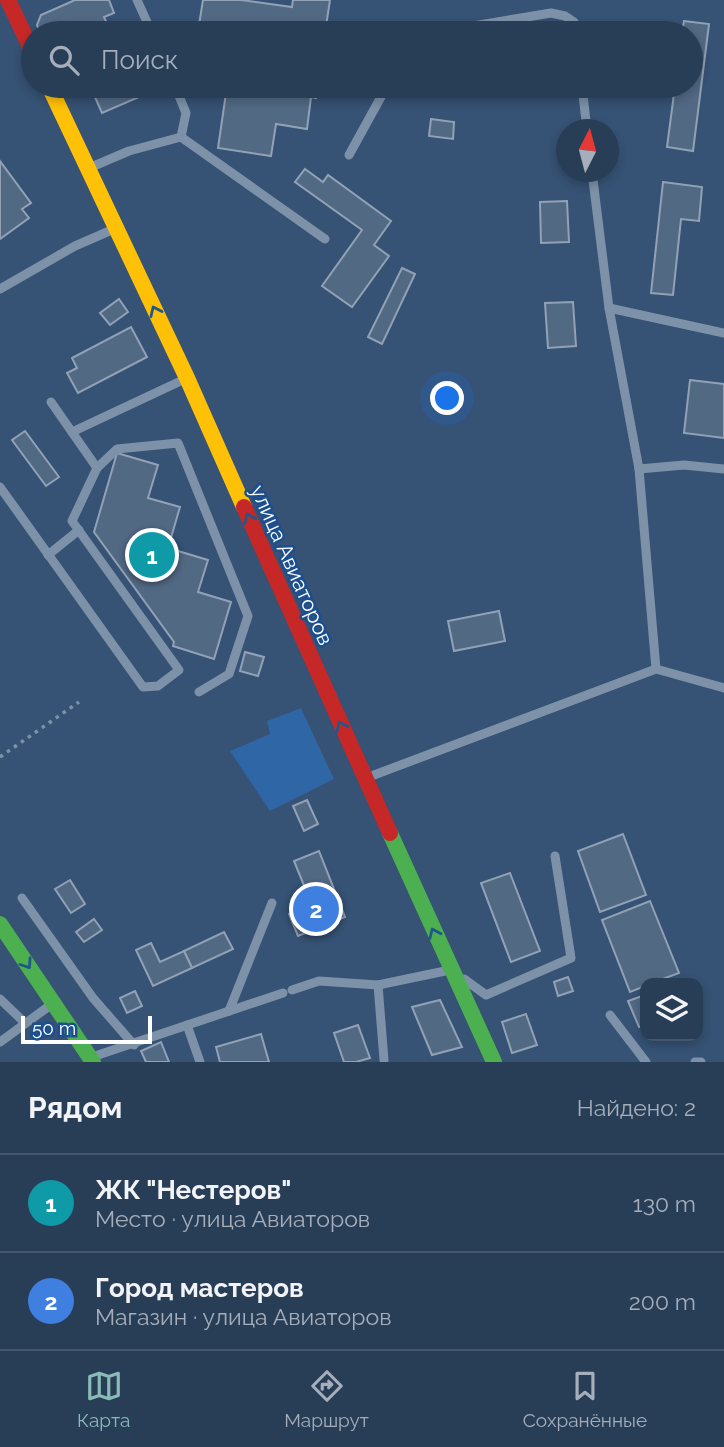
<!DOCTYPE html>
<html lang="ru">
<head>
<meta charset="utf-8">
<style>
  :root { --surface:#283e57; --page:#344961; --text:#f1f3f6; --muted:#a5aeba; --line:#44576d; --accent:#8bbbb9 }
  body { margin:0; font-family:Raleway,sans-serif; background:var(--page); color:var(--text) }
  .controls { position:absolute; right:21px; bottom:21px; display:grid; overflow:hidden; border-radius:14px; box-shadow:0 4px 10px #0003 }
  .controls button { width:63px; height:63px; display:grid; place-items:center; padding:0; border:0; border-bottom:2px solid var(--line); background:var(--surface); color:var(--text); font:35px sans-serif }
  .compass { position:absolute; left:556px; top:119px; width:63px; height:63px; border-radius:50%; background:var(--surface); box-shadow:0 4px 10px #0003; rotate:6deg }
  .scale { position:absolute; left:21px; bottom:18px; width:131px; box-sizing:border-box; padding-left:7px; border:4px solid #fff; border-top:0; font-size:19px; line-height:24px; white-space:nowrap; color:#fff; -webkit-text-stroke:5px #1b4f8f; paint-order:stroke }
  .you { position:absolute; left:448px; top:399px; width:24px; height:24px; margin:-18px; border:5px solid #fff; border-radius:50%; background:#1a73e8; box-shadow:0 0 0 10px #1a73e833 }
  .badge { display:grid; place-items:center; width:46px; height:46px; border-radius:50%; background:var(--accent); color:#fff; font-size:23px; font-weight:700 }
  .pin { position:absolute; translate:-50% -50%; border:4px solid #fff; box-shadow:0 2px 7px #0006 }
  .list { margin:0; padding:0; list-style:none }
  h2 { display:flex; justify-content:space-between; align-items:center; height:91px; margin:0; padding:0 28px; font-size:30px }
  h2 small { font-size:23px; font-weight:400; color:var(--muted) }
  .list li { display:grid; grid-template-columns:46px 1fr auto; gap:21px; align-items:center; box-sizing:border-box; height:98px; padding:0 28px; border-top:2px solid var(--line) }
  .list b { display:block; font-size:26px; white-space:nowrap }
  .list p { margin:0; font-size:23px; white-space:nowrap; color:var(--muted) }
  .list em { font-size:23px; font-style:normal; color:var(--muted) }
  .icon { flex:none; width:38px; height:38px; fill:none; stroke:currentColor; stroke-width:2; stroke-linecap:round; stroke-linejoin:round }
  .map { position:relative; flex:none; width:724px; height:1062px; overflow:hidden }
  .search { position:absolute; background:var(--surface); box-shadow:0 4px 10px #0003; left:21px; right:21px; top:21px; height:77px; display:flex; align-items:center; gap:18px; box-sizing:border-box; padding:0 24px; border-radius:38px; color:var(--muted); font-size:26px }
  .sheet { height:287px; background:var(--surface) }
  nav { display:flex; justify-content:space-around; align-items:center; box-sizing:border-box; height:98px; border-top:2px solid var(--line); background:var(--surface); font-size:19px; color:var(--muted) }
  nav a { display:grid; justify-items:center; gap:4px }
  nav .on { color:var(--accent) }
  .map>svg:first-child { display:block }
</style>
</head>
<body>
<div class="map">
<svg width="724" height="1062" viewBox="0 0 724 1062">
  <rect width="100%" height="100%" fill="#365274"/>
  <!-- green -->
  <path fill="#2f66a5" d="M301,708l33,71 -64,32 -40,-60 40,-17 -3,-13z"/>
  <!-- building -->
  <g fill="#526984" stroke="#92a2b6" stroke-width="2">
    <path d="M75,0h34l5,13 -10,4 7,16h-71l-3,-8 4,-10z"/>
    <path d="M203,0h38l51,7 1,-7h37l-5,33h-108l-19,-2z"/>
    <path d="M684,21l25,3 -16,127 -26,-4 8,-61h16v-53h-9z"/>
    <path d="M90,86h44l5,11 -37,16z"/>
    <path d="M227,86h91l-2,12 -5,-1 -4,32 -31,-5 -5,32 -53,-8z"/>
    <path d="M431,119l23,3 -1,17 -24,-3z"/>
    <path d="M0,161l31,42 -9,6 7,9 -29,21z"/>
    <path d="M305,169l18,13 5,-7 63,46 -17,24 15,11 -37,51 -30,-21 40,-56 -67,-48z"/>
    <path d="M663,182l39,5 -3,34 -18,-2 -8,76 -22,-2z"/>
    <path d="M567,201l2,41 -28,1 -1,-41z"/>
    <path d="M402,268l13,6 -33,70 -14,-7z"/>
    <path d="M119,299l9,13 -18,13 -10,-12z"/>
    <path d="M573,302l3,44 -28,2 -3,-45z"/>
    <path d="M131,327l16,30 -69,36 -11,-20 10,-5 -5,-10z"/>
    <path d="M690,380l34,4v54l-40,-5z"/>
    <path d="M25,431l34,46 -13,9 -34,-46z"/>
    <path d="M117,453l41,12 -10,33 32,9 -12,41 40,12 -10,32 33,10 -17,57 -41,-13 1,-4 -80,-110z"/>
    <path d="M499,611l6,30 -51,10 -6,-30z"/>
    <path d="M245,652l19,5 -6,19 -18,-5z"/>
    <path d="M307,800l11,24 -14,7 -11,-25z"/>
    <path d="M623,834l23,61 -46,17 -22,-61z"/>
    <path d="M319,851l26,66 -47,19 -9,-22 23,-9 -18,-44z"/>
    <path d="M510,873l30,78 -29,11 -30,-79z"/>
    <path d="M70,880l15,24 -14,9 -16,-24z"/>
    <path d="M650,901l29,72 -27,10h-7v3l-15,6 -28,-72z"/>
    <path d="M94,919l8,11 -18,12 -8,-10z"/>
    <path d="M224,932l9,17 -41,19 -8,-17z"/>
    <path d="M151,943l9,19 24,-11 8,17 -39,18 -17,-36z"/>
    <path d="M568,977l5,14 -15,5 -4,-14z"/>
    <path d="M135,991l7,15 -15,7 -7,-15z"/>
    <path d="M645,995v30l-6,2 -11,-26z"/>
    <path d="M440,1000l22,47 -30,8 -20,-48z"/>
    <path d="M526,1014l11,31 -25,8 -10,-31z"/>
    <path d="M358,1025l12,33 -14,4h-12l-10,-29z"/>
    <path d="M261,1034l8,28h-49l-4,-15z"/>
    <path d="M161,1042l8,20h-23l-5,-11z"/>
  </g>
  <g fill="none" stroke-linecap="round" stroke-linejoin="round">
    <!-- path -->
    <path stroke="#7d92a8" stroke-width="3.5" stroke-dasharray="3.5 5" stroke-linecap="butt" d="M0,757l79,-55"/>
    <!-- lane -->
    <g stroke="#7d92a8" stroke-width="9">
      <path d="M137,0l15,33"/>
      <path d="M415,33l2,-4 50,-2 84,-14 14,3 9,6 1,11"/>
      <path d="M175,86l11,27 -5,24"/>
      <path d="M582,86l5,44"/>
      <path d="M349,155l38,-69"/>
      <path d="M89,168l40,-17 52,-14 144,102"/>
      <path d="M592,172l17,136 30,161 17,200 68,19"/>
      <path d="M0,289l75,-43 39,-17"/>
      <path d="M609,308l115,25"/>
      <path d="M51,402l46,66"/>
      <path d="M72,432l113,-53"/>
      <path d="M639,469l45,-4 40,4"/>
      <path d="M0,487l143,200 15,-1 21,-16 -107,-149 25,-53 20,-19 61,-6 70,173 -19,58 -30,18"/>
      <path d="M48,555l31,-25"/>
      <path d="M366,778l290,-109"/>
      <path d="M22,898l71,100 41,47"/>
      <path d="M464,979l22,16 85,-37 -16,-102"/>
      <path d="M378,985l6,75"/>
      <path d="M292,990l27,-9 59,4 72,-15"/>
      <path d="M0,999l25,24"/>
      <path d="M229,1011l43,-108"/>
      <path d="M610,1015l36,47"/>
      <path d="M187,1025l13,37"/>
      <path d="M0,1042l52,-38"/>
      <path d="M92,1057l191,-64"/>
      <path d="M695,1062h6"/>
    </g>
    <!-- fast -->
    <g stroke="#4caf50" stroke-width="16">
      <path d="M390,833l104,229"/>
      <path d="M0,924l93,138"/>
    </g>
    <!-- slow -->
    <path stroke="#ffc107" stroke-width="16" d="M49,86l138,292 57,129"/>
    <!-- jam -->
    <g stroke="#c62828" stroke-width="16">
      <path d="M8,0l25,53"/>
      <path d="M244,507l146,326"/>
    </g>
  </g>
  <!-- one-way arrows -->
  <defs><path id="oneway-chevron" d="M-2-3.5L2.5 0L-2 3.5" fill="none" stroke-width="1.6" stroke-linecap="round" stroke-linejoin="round" transform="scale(1.75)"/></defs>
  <g stroke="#205989">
    <use href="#oneway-chevron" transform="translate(155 311) rotate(-115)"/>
    <use href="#oneway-chevron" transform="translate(249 518) rotate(-114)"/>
    <use href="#oneway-chevron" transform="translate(341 726) rotate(-114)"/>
    <use href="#oneway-chevron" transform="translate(434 933) rotate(-114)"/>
    <use href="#oneway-chevron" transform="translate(27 964) rotate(56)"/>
  </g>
  <g text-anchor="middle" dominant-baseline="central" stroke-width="5" stroke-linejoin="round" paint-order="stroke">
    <!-- street labels -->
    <g font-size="21" fill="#fff" stroke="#1b4f8f">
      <text transform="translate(292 565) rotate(66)">улица Авиаторов</text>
    </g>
  </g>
</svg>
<div class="controls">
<button><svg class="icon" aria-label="layers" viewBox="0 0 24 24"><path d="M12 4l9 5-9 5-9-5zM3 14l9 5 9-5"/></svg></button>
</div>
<svg class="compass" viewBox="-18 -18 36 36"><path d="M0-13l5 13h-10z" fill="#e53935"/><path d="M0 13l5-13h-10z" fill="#a5aeba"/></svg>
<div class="scale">50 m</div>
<div class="you"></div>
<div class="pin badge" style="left:152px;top:555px;background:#0f9aa8">1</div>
<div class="pin badge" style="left:316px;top:909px;background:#3f7fe0">2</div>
<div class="search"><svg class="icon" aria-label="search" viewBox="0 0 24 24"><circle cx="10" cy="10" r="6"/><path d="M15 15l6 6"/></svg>Поиск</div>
</div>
<section class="sheet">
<h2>Рядом<small>Найдено: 2</small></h2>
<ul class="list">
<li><span class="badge" style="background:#0f9aa8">1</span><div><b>ЖК &quot;Нестеров&quot;</b><p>Место · улица Авиаторов</p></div><em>130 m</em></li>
<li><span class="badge" style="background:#3f7fe0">2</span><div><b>Город мастеров</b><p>Магазин · улица Авиаторов</p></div><em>200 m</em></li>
</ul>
</section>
<nav>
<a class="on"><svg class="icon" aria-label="map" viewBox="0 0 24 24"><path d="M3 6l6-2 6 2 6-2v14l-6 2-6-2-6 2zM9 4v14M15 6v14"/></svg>Карта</a>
<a><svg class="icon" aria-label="directions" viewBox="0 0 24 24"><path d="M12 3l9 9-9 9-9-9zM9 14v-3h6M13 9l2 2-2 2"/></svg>Маршрут</a>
<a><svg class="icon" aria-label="saved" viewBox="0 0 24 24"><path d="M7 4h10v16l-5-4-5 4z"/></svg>Сохранённые</a>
</nav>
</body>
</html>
